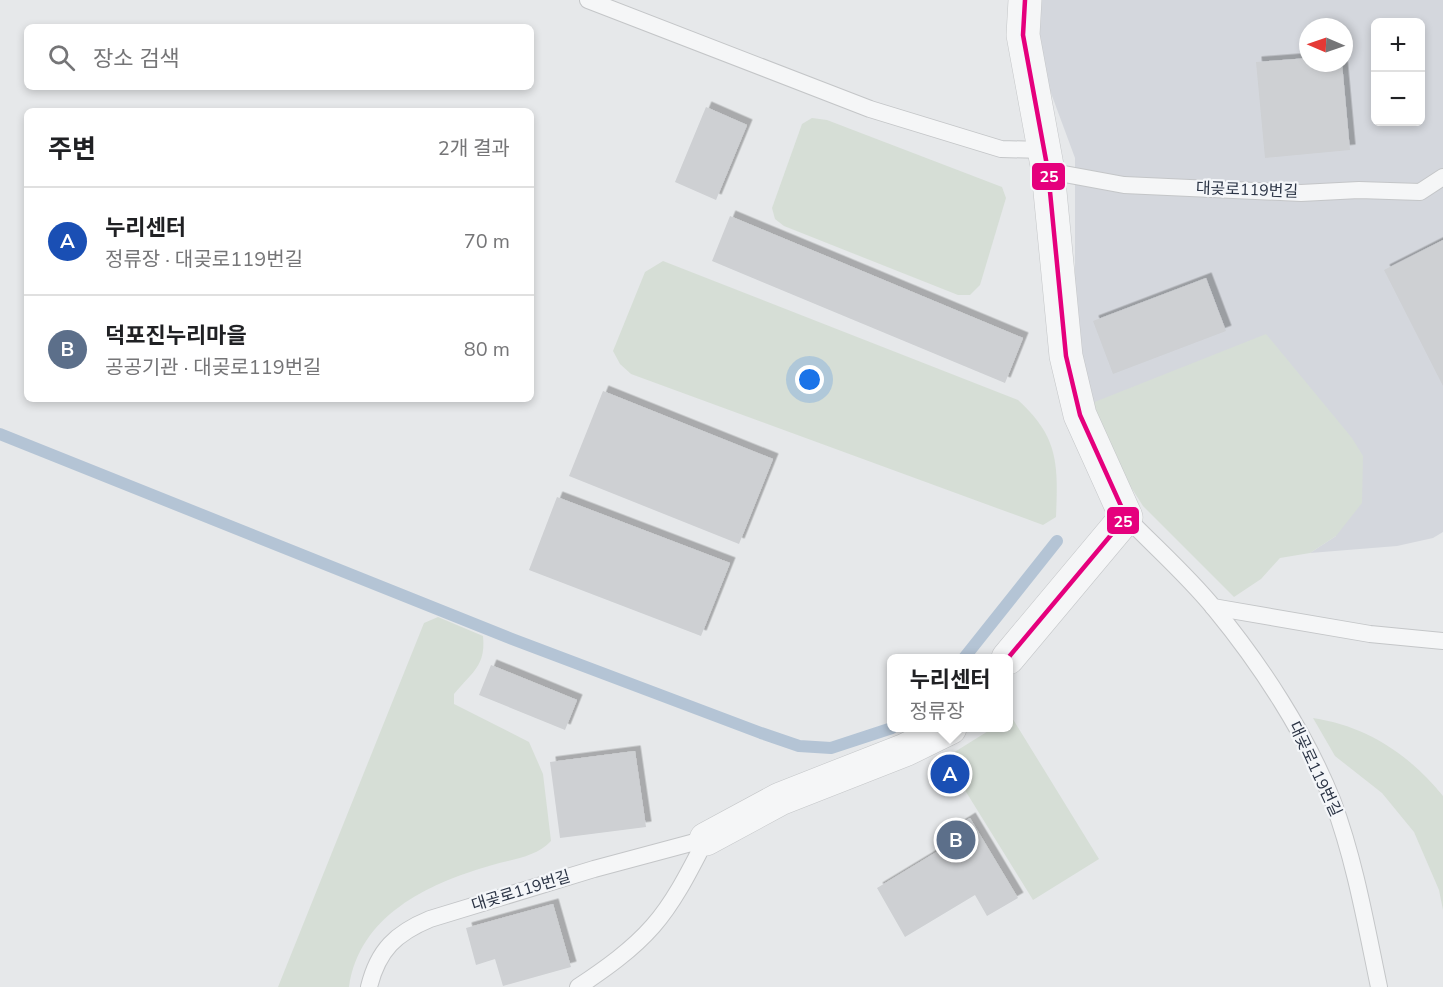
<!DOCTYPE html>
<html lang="ko">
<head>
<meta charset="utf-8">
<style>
  :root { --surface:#fff; --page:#f6f6f6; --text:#202124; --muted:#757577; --line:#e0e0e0; --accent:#6c737f }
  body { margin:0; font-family:"Nunito Sans","Noto Sans KR",sans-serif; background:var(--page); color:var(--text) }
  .controls { position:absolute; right:18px; top:18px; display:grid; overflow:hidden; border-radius:9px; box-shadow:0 3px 9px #0003 }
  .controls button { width:54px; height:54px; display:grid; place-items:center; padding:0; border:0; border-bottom:2px solid var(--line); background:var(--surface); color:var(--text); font:30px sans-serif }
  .compass { position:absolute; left:1299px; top:18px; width:54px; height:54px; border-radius:50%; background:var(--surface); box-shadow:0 3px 9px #0003; rotate:272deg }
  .you { position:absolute; left:810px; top:380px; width:21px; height:21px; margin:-15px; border:4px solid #fff; border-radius:50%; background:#1a73e8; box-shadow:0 0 0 9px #1a73e833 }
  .badge { display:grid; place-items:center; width:39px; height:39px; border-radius:50%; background:var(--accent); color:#fff; font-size:20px; font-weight:700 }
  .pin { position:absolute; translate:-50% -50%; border:3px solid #fff; box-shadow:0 2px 6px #0006 }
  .popup { position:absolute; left:887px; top:654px; width:126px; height:78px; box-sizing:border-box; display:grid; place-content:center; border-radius:9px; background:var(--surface); filter:drop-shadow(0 2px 4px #0005); font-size:20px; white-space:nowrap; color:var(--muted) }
  .popup b { font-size:22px; color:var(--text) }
  .popup::after { content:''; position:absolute; left:50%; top:100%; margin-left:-12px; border:12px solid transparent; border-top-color:var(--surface) }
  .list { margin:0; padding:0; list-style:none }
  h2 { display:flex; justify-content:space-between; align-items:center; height:78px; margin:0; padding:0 24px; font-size:26px }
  h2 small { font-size:20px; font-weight:400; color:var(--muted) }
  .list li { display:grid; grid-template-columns:39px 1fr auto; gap:18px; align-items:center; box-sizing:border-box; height:108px; padding:0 24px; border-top:2px solid var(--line) }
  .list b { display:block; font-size:22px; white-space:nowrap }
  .list p { margin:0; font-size:20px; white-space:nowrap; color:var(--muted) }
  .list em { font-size:20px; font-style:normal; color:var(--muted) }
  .icon { flex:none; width:33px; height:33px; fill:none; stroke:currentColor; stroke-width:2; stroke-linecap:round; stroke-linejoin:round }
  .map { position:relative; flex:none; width:1443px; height:987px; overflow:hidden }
  .search { position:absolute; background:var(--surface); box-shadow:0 3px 9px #0003; left:24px; top:24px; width:510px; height:66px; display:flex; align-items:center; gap:15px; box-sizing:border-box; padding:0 21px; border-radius:9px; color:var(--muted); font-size:22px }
  .panel { position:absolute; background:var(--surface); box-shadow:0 3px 9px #0003; left:24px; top:108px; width:510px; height:294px; border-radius:9px }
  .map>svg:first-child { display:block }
</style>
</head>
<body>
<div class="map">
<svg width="1443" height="987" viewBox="0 0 1443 987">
  <defs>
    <filter id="shadow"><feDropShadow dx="5.5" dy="-5.5" stdDeviation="0" flood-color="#0004"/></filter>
  </defs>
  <rect width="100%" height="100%" fill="#e6e8ea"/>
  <!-- built -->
  <path fill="#d4d7dd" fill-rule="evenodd" d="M1033,0h410v532l-10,6 -36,8 -87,7 26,-17 -244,-133 -17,-36v-209l-34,-92zM1376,22h44v100h-44zM1308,27h36v36h-36z"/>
  <!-- green -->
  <g fill="#d6ded6">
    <path d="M812,118l15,2 175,67 4,11 -26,87 -10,10h-12l-174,-69 -9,-7 -3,-11 30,-84z"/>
    <path d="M663,261l355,139c41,37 40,65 38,117l-13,8 -412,-151 -11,-10 -7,-13 32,-79z"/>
    <path d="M1266,334l86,104 11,18 -1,47 -26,33 -26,17 -30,5 -19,21 -27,18 -91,-91 -28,-44 -23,-59z"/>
    <path d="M438,617l45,19c3,30 -11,36 -29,58v10l75,38 14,32 8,67c-16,17 -40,18 -62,25 -62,18 -130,50 -140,121h-71l146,-364z"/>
    <path d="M1011,716l88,143 -66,41 -88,-142 48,-30h15z"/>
    <path d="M1313,718c53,8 96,36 130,78v114l-4,-20 -25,-58 -32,-39 -47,-37z"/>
  </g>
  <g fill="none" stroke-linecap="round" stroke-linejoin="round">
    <!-- stream -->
    <g stroke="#b4c4d5" stroke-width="12">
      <path d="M0,434l512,205 249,94 38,13 32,2 61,-20"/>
      <path d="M964,658l93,-117"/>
    </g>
  </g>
  <!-- building -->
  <g fill="#ced0d3" filter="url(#shadow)">
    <path d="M1308,58v5h34l8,87 -85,8 -9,-96z"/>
    <path d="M706,107l41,18 -31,75 -41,-18z"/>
    <path d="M730,216l293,122 -18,45 -293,-122z"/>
    <path d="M1443,240v146l-59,-116z"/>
    <path d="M1206,278l20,53 -113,43 -20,-53z"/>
    <path d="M603,391l170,68 -34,85 -170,-68z"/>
    <path d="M557,497l173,66 -29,73 -172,-66z"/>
    <path d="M491,665l86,35 -12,30 -86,-35z"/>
    <path d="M635,751l11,76 -86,11 -10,-76z"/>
    <path d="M970,818l48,80 -31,18 -12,-21 -70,42 -28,-49 66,-40 -5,-10z"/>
    <path d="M553,904l18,63 -68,19 -8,-27 -19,6 -10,-37z"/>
  </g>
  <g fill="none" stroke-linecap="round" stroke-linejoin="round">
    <defs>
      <g id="service">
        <path d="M588,0l282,109 131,40 43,1"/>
        <path d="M1048,171l76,14 177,8 58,-3 61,2 23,-15"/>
        <path d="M1126,517c29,30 62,59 88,91 47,57 92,126 119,194 22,59 33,123 46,185"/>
        <path d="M1213,607l157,27 73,7"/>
        <path d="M369,987c9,-37 27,-54 61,-68l164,-50 112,-30c-15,29 -31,62 -53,87 -21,24 -48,43 -75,61"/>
      </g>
      <g id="minor">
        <path d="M1008,658l118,-141 -46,-102 -14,-59 -18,-185 -25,-136 2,-35"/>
        <path d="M706,839l74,-40 125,-49 45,-22"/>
      </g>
    </defs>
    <!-- service casing -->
    <use href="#service" stroke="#c4c6c8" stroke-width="18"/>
    <!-- minor casing -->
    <use href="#minor" stroke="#c4c6c8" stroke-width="34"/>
    <!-- service -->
    <use href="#service" stroke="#f5f6f7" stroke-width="16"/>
    <!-- minor -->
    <use href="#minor" stroke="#f5f6f7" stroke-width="33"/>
    <defs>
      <path id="bus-1" d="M1008,658l118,-141 -46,-102 -14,-59 -18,-185 -25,-136 2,-35"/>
    </defs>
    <!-- bus-1 casing -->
    <use href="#bus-1" stroke="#f4f6f9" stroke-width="9"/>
    <!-- bus-1 -->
    <use href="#bus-1" stroke="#e5007d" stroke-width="4.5"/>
  </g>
  <g text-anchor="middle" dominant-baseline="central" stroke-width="4.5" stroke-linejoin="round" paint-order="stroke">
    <!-- street labels -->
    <g font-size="16" fill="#2b3445" stroke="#f4f6f9">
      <text transform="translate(1247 190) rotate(2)">대곶로119번길</text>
      <text transform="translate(1315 769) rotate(65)">대곶로119번길</text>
      <text transform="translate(521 891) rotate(-17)">대곶로119번길</text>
    </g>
  </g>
  <g stroke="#f4f6f9" stroke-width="2">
    <rect x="1031" y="162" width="35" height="29" rx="6" fill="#e5007d"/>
    <rect x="1106" y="506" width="34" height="29" rx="6" fill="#e5007d"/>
  </g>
  <g font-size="16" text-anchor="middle" font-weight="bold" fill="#fff">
    <text x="1049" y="182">25</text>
    <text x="1123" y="527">25</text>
  </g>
</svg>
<div class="controls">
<button>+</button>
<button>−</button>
</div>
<svg class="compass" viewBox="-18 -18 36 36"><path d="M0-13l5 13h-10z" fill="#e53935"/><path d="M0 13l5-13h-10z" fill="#757577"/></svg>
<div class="you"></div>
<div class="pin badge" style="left:950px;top:774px;background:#1a4fb4">A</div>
<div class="popup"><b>누리센터</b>정류장</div>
<div class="pin badge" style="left:956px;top:840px;background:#5c6f8a">B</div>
<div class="search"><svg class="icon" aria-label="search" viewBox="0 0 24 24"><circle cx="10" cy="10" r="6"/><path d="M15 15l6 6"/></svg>장소 검색</div>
<section class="panel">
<h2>주변<small>2개 결과</small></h2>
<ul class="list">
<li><span class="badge" style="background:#1a4fb4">A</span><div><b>누리센터</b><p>정류장 · 대곶로119번길</p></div><em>70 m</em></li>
<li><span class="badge" style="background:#5c6f8a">B</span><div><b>덕포진누리마을</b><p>공공기관 · 대곶로119번길</p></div><em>80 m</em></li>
</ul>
</section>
</div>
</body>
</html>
